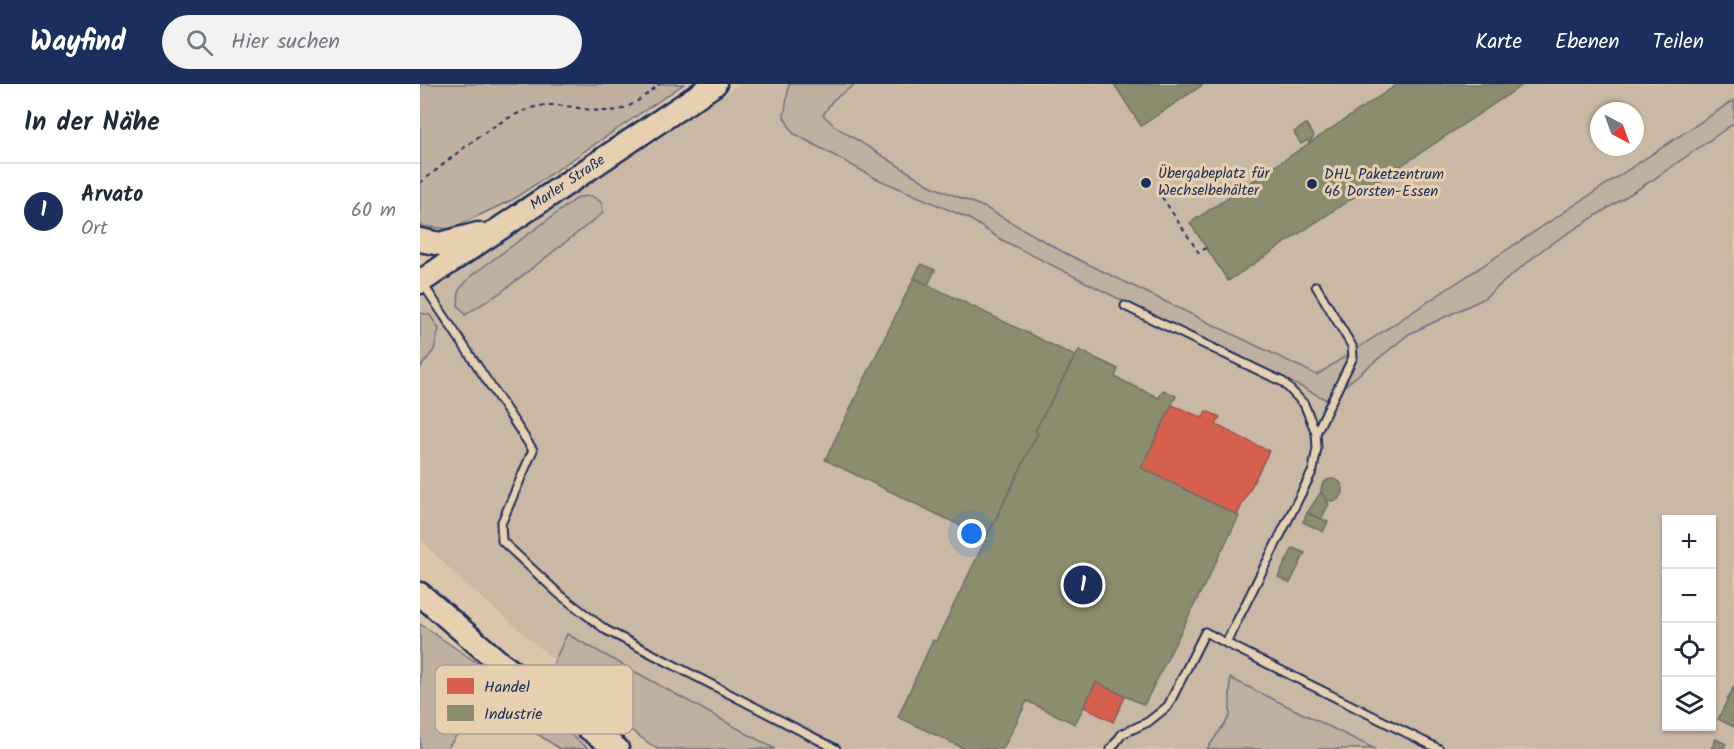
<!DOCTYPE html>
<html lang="de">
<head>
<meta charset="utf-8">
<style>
  :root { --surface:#fff; --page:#f2f2f3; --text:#1f2937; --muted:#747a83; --line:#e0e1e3; --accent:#1b2f5e }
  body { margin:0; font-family:Kalam,sans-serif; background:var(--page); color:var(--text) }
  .controls { position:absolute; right:18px; bottom:18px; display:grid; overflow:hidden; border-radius:0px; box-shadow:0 2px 4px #0004 }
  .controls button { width:54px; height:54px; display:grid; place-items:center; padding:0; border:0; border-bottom:2px solid var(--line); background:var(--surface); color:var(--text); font:30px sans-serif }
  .compass { position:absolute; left:1170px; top:18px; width:54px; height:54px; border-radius:50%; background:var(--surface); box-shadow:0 2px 4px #0004; rotate:139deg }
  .you { position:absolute; left:552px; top:450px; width:21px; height:21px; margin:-15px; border:4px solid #fff; border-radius:50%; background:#1a73e8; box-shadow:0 0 0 9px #1a73e833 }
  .badge { display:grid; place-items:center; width:39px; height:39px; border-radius:50%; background:var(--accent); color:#fff; font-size:20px; font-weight:700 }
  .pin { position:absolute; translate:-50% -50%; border:3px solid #fff; box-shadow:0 2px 6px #0006 }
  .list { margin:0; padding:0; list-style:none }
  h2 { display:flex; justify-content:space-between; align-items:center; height:78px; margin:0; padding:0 24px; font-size:26px }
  h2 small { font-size:20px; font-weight:400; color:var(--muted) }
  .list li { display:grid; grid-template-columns:39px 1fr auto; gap:18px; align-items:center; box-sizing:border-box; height:96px; padding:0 24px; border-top:2px solid var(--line) }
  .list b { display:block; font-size:22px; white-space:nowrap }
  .list p { margin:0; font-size:20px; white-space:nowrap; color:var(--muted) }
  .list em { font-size:20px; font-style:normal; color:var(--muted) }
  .icon { flex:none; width:33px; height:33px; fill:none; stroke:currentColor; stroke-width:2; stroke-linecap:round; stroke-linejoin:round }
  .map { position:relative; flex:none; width:1314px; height:665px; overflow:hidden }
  header { display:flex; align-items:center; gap:36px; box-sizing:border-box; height:84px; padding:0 30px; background:var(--accent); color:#fff }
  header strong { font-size:28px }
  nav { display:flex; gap:33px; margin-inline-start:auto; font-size:21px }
  .search { width:420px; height:54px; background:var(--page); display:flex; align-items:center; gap:15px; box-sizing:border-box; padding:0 21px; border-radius:33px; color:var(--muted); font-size:22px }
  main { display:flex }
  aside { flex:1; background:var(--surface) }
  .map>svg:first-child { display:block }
</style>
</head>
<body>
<header>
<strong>Wayfind</strong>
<div class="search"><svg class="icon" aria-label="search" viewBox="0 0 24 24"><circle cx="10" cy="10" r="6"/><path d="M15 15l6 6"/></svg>Hier suchen</div>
<nav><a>Karte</a><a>Ebenen</a><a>Teilen</a></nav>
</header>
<main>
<aside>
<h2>In der Nähe<small></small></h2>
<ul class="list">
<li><span class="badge">1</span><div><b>Arvato</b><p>Ort</p></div><em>60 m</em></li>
</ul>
</aside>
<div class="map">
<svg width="1314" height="665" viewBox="0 0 1314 665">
  <rect width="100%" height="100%" fill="#dbc6ab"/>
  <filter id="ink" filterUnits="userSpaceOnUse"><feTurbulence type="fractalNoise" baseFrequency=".0167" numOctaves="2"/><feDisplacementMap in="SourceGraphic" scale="12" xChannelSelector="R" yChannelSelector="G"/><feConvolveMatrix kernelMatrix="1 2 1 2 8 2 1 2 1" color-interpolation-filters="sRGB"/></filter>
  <g filter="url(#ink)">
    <!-- built -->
    <path fill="#c9b8a4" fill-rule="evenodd" d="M321,0h993v665h-1051l-105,-69 -114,-97 -44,-44v-248l92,-55zM1179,27h36v36h-36zM1246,436h46v206h-46z"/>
    <!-- green -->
    <g fill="#bfb0a0" stroke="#6d707f" stroke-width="1.5">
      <path d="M0,0h264l-172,116 -62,29 -30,-3z"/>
      <path d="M369,0h67l-23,16 -10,15 13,12 95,59 55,22 79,45 252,122 417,-275v23l-83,58 -105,66 -63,52 -74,35 -82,66 -113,-57 -73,-33 -139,-70 -34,-22 -93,-40 -82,-45 -9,-16z"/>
      <path d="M172,112l10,7 1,10 -103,80 -35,22 -7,-10 1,-15 13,-15 107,-78z"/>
      <path d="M0,229l10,2 9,14 -5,21 -14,18z"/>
      <path d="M0,540l75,51 94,74h-29l-78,-51 -35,51h-27z"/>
      <path d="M147,550l208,115h-118l-107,-78z"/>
      <path d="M810,594l145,71h-168l23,-33z"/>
    </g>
    <!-- shops -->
    <g fill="#d6604d" stroke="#9e5152" stroke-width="1.5">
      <path d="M752,321l31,13 3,-7 14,6 -4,8 53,26 -32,64 -96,-47z"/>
      <path d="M676,598l29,14 -12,26 -29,-15z"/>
    </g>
    <!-- industry -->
    <g fill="#8c8c6e" stroke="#6a7069" stroke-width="1.5">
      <path d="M694,0h90l-63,42z"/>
      <path d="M978,0h126l-296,197 -38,-58z"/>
      <path d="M886,40l8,12 -5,7 -1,-3 -7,4 -7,-12z"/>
      <path d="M501,180l14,6 -7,15 -14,-7z"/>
      <path d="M494,194l161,78 -40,75 3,2 -52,105 -161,-78z"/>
      <path d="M659,266l39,19 -3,8 44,21 4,-8 13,6 -35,72 98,48 -95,189 -48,-23 -21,42 -48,-23 -24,48h-38l-67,-32 35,-77 3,1 102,-208 -3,-2z"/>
      <circle cx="912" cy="406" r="11"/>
      <path d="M901,408l8,12 -8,15 -14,-6z"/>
      <path d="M887,429l21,9 -5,10 -20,-10z"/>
      <path d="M873,464l12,5 -15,30 -12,-6z"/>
      <path d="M1314,602v41l-16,-8z"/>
      <path d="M1296,655l10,5 -3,5h-12z"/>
    </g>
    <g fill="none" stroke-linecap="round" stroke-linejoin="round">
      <defs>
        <g id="lane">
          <path d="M3,200l110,166 -32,74 1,17 57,53 47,36 230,119"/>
          <path d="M705,222l158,76 21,22 12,29 1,15 -4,22 -87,173 213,106"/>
          <path d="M896,349l37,-76 -1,-11 -36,-60"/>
          <path d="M691,665l11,-15 26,-12 20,-16 37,-74 21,11"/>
        </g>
        <g id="primary">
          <path d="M0,156l20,4 38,-10"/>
          <path id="s1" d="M0,198l295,-198"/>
          <path d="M0,510l80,69 117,86"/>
        </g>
      </defs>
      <!-- lane casing -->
      <use href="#lane" stroke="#1b2f5e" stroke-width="11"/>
      <!-- primary casing -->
      <use href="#primary" stroke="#1b2f5e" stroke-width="27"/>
      <!-- path -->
      <g stroke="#1b2f5e" stroke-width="2" stroke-dasharray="4.5 4.5" stroke-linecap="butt">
        <path d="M0,99c35,-27 72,-63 115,-76 28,-8 59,10 87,2 13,-4 27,-17 38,-25"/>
        <path d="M742,113l37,56 7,-5"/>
      </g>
      <!-- lane -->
      <use href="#lane" stroke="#e7d0b0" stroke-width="7"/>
      <!-- primary -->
      <use href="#primary" stroke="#e7d0b0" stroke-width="22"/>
    </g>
  </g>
  <!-- markers -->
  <g fill="#1b2f5e" stroke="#e7d0b0" stroke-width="2">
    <circle cx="726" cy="99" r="6"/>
    <circle cx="892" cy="100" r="6"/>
  </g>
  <g text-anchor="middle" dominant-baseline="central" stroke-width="6" stroke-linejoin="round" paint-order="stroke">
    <!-- poi labels -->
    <g font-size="15" fill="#1b2f5e" stroke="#e7d0b0" text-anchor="start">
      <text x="738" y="90">Übergabeplatz für<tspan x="738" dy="17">Wechselbehälter</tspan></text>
      <text x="904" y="91">DHL Paketzentrum<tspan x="904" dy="17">46 Dorsten-Essen</tspan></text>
    </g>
    <!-- street labels -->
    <g font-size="15" fill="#1b2f5e" stroke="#e7d0b0">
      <text stroke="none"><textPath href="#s1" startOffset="178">Marler Straße</textPath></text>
    </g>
  </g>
  <!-- legend -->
  <rect x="15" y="581" width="198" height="69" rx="9" fill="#e7d0b0" stroke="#aaa097" stroke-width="1.5"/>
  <rect x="27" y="594" width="27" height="16" fill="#d6604d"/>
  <rect x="27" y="621" width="27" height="16" fill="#8c8c6e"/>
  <g font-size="16" fill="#1b2f5e">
    <text x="64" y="608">Handel</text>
    <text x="64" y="635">Industrie</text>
  </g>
</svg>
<div class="controls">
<button>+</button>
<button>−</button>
<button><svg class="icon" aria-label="locate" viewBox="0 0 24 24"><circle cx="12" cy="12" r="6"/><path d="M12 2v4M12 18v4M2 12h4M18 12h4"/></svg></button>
<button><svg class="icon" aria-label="layers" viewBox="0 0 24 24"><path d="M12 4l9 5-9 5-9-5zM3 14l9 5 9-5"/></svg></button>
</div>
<svg class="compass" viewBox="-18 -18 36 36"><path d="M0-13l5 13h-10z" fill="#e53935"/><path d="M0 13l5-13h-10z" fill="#747a83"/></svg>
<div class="you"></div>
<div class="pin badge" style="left:663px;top:501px">1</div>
</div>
</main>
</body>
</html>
